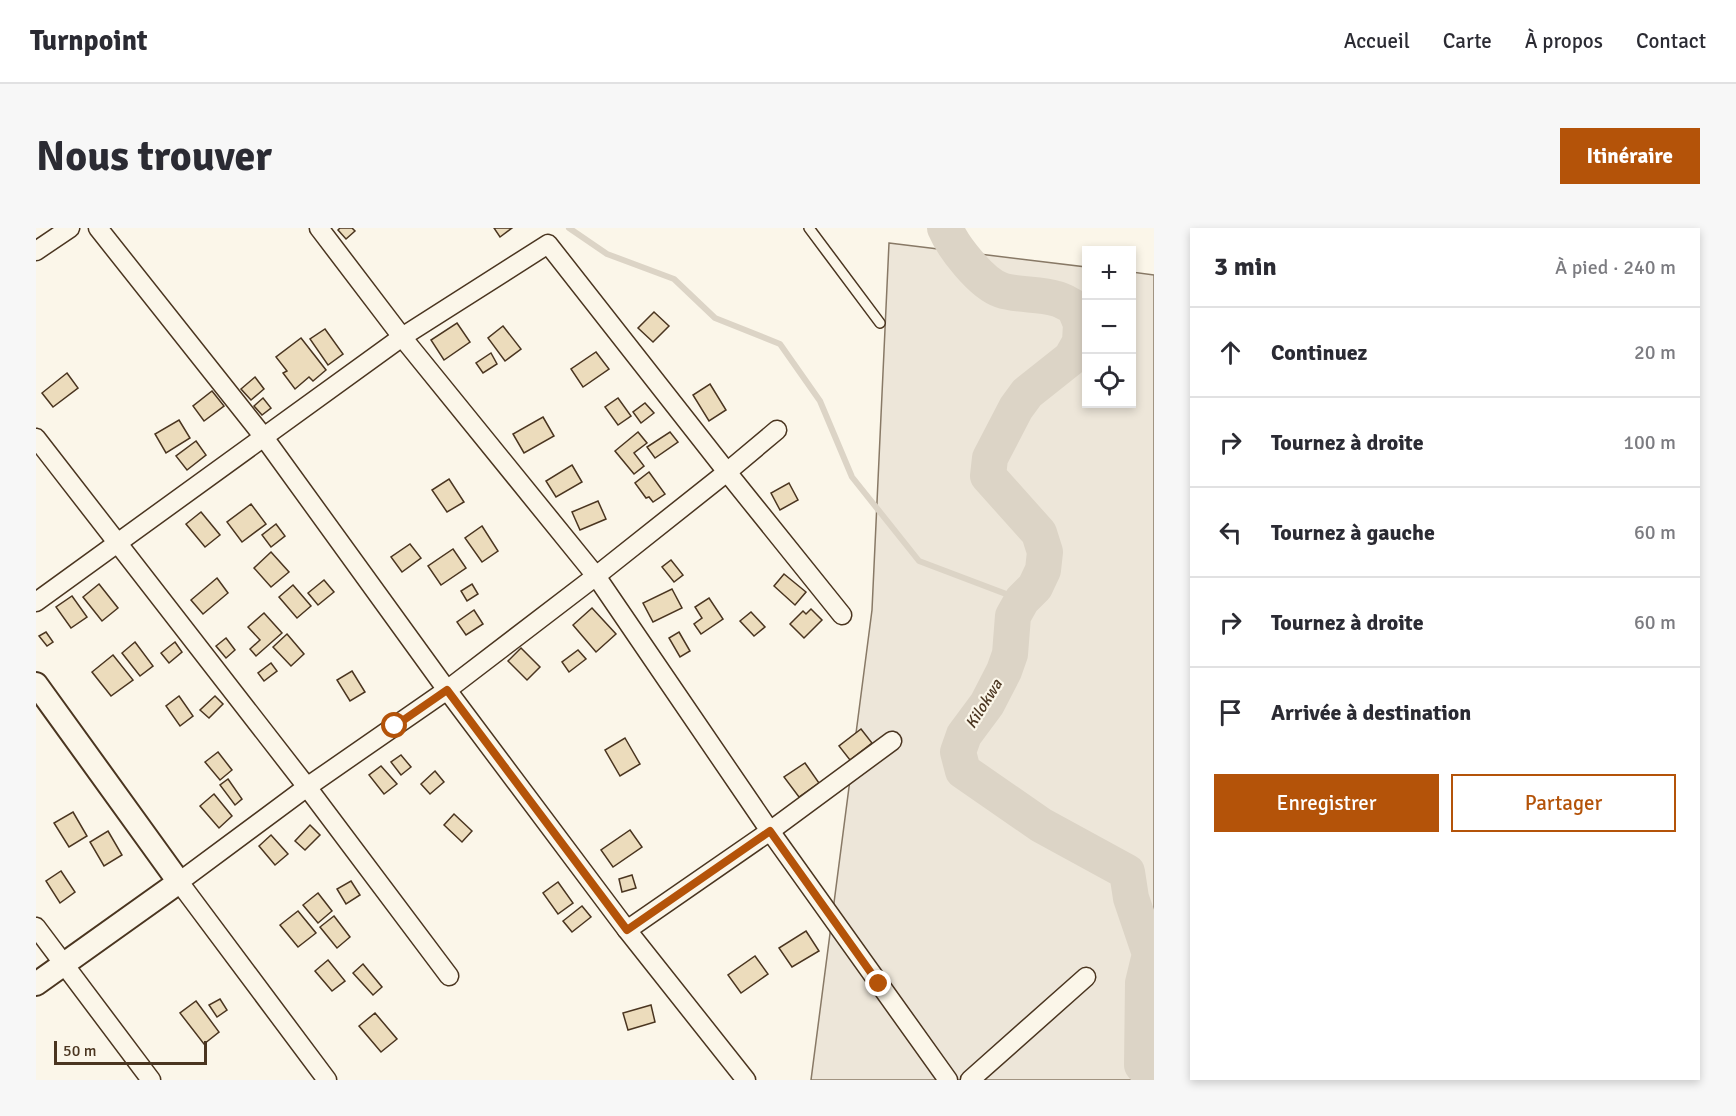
<!DOCTYPE html>
<html lang="fr">
<head>
<meta charset="utf-8">
<style>
  :root { --surface:#fff; --page:#f7f7f7; --text:#2b2b33; --muted:#7c7c81; --line:#e1e1e2; --accent:#b45309 }
  body { margin:0; font-family:Signika,sans-serif; background:var(--page); color:var(--text) }
  .controls { position:absolute; right:18px; top:18px; display:grid; overflow:hidden; border-radius:0px; box-shadow:0 3px 9px #0003 }
  .controls button { width:54px; height:54px; display:grid; place-items:center; padding:0; border:0; border-bottom:2px solid var(--line); background:var(--surface); color:var(--text); font:30px sans-serif }
  .scale { position:absolute; left:18px; bottom:15px; width:153px; box-sizing:border-box; padding-left:6px; border:3px solid #4a3520; border-top:0; font-size:16px; line-height:21px; white-space:nowrap; color:#4a3520; -webkit-text-stroke:4px #fbf6e9; paint-order:stroke }
  .stop { position:absolute; width:18px; height:18px; margin:-14px; border:4px solid #b45309; border-radius:50%; background:#fff }
  .stop.end { background:#b45309; border-color:#fff; box-shadow:0 2px 6px #0008 }
  .list { margin:0; padding:0; list-style:none }
  h2 { display:flex; justify-content:space-between; align-items:center; height:78px; margin:0; padding:0 24px; font-size:26px }
  h2 small { font-size:20px; font-weight:400; color:var(--muted) }
  .list li { display:grid; grid-template-columns:39px 1fr auto; gap:18px; align-items:center; box-sizing:border-box; height:90px; padding:0 24px; border-top:2px solid var(--line) }
  .list b { display:block; font-size:22px; white-space:nowrap }
  .list em { font-size:20px; font-style:normal; color:var(--muted) }
  .actions { display:flex; gap:12px; padding:18px 24px }
  .actions a { flex:1; padding:14px 0; border:2px solid var(--accent); border-radius:0px; text-align:center; font-size:21px; color:var(--accent) }
  .actions .main { background:var(--accent); color:#fff }
  .icon { flex:none; width:33px; height:33px; fill:none; stroke:currentColor; stroke-width:2; stroke-linecap:round; stroke-linejoin:round }
  .map { position:relative; flex:none; width:1118px; height:852px; overflow:hidden; border-radius:0px }
  header { display:flex; align-items:center; gap:36px; box-sizing:border-box; height:84px; padding:0 30px; background:var(--surface); border-bottom:2px solid var(--line) }
  header strong { font-size:28px }
  nav { display:flex; gap:33px; margin-inline-start:auto; font-size:21px }
  .intro { display:flex; align-items:center; justify-content:space-between; box-sizing:border-box; height:144px; padding:0 36px }
  h1 { margin:0; font-size:42px }
  .button { padding:15px 27px; border-radius:0px; background:var(--accent); color:#fff; font-size:21px; font-weight:700 }
  main { display:flex; gap:36px; padding:0 36px }
  aside { flex:1; background:var(--surface); border-radius:0px; box-shadow:0 3px 9px #0003 }
  .map>svg:first-child { display:block }
</style>
</head>
<body>
<header>
<strong>Turnpoint</strong>
<nav><a>Accueil</a><a>Carte</a><a>À propos</a><a>Contact</a></nav>
</header>
<div class="intro"><h1>Nous trouver</h1><a class="button">Itinéraire</a></div>
<main>
<div class="map">
<svg width="1118" height="852" viewBox="0 0 1118 852">
  <rect width="100%" height="100%" fill="#fbf6e9"/>
  <!-- green -->
  <path fill="#ede6d9" stroke="#887966" stroke-width="1.5" d="M853,15l197,24v137h46v-132l22,3v805h-343l61,-470z"/>
  <g fill="none" stroke-linecap="round" stroke-linejoin="round">
    <!-- stream -->
    <path stroke="#dcd4c6" stroke-width="6" d="M533,0l38,26 67,25 41,39 65,26 40,57 32,76 67,84 103,39"/>
    <!-- river -->
    <path stroke="#dcd4c6" stroke-width="36" d="M909,0c8,19 36,55 56,62 17,6 38,3 56,9 5,1 11,5 17,8l7,17 -1,18 -9,16 -44,35 -11,15 -26,50 -2,18 51,57 6,19 -2,18 -8,17 -13,13 -9,16 -3,38 -6,17 -17,33 -23,31 -6,17 5,19 78,54 86,47 4,26 19,56 -7,29 -1,82 12,15"/>
  </g>
  <!-- building -->
  <g fill="#ecdcbc" stroke="#4a3520" stroke-width="1.5">
    <path d="M304,0h12l3,3 -9,8 -8,-9z"/>
    <path d="M458,0h18l-12,9z"/>
    <path d="M618,84l15,14 -16,16 -15,-14z"/>
    <path d="M421,95l13,19 -26,18 -13,-20z"/>
    <path d="M467,98l18,23 -16,12 -17,-23z"/>
    <path d="M289,101l18,25 -15,11 -18,-26z"/>
    <path d="M265,110l25,32 -13,11 -4,-4 -14,12 -12,-16 4,-2 -11,-14z"/>
    <path d="M560,124l13,17 -26,18 -12,-18z"/>
    <path d="M455,125l6,11 -14,9 -7,-10z"/>
    <path d="M31,145l11,15 -25,19 -11,-14z"/>
    <path d="M219,149l9,12 -13,11 -10,-11z"/>
    <path d="M674,156l16,26 -17,11 -16,-26z"/>
    <path d="M176,163l12,15 -20,15 -11,-15z"/>
    <path d="M227,170l8,10 -9,7 -8,-9z"/>
    <path d="M582,170l13,18 -13,9 -13,-18z"/>
    <path d="M609,175l9,10 -13,10 -8,-11z"/>
    <path d="M507,189l11,19 -30,17 -11,-19z"/>
    <path d="M143,192l11,18 -24,15 -11,-19z"/>
    <path d="M602,204l9,11 -13,10 10,13 -10,8 -19,-23z"/>
    <path d="M634,204l8,10 -23,16 -8,-11z"/>
    <path d="M160,213l10,14 -19,15 -11,-14z"/>
    <path d="M536,237l10,17 -26,15 -10,-16z"/>
    <path d="M613,244l16,22 -12,8 -4,-5 -3,1 -11,-15z"/>
    <path d="M413,251l15,23 -17,10 -15,-22z"/>
    <path d="M753,255l9,17 -18,10 -9,-17z"/>
    <path d="M562,273l8,18 -26,11 -8,-18z"/>
    <path d="M215,276l15,20 -24,18 -15,-20z"/>
    <path d="M165,284l19,23 -15,12 -19,-23z"/>
    <path d="M240,296l9,12 -14,11 -9,-12z"/>
    <path d="M446,298l16,25 -16,11 -17,-24z"/>
    <path d="M374,316l11,14 -19,14 -11,-15z"/>
    <path d="M417,321l13,19 -25,17 -13,-19z"/>
    <path d="M235,324l18,20 -18,15 -17,-19z"/>
    <path d="M635,332l12,15 -9,7 -12,-15z"/>
    <path d="M748,346l22,18 -11,13 -21,-19z"/>
    <path d="M181,350l11,15 -25,21 -12,-14z"/>
    <path d="M288,352l10,12 -16,13 -10,-12z"/>
    <path d="M63,356l19,24 -16,13 -19,-24z"/>
    <path d="M436,356l6,10 -11,7 -6,-10z"/>
    <path d="M257,357l18,21 -14,12 -18,-21z"/>
    <path d="M636,361l10,19 -29,14 -10,-19z"/>
    <path d="M36,368l15,21 -16,11 -15,-21z"/>
    <path d="M673,370l14,21 -22,15 -7,-10 8,-6 -7,-11z"/>
    <path d="M556,380l24,26 -20,18 -23,-27z"/>
    <path d="M775,381l11,11 -18,18 -14,-14 13,-13 3,3z"/>
    <path d="M438,382l9,14 -17,11 -9,-13z"/>
    <path d="M715,384l14,15 -11,9 -14,-15z"/>
    <path d="M228,385l18,20 -26,23 -6,-7 10,-9 -12,-13z"/>
    <path d="M10,404l7,10 -6,4 -8,-10z"/>
    <path d="M643,404l11,19 -10,6 -11,-19z"/>
    <path d="M251,406l17,20 -13,12 -18,-19z"/>
    <path d="M190,410l9,12 -9,8 -10,-12z"/>
    <path d="M99,414l18,24 -13,10 -18,-23z"/>
    <path d="M139,414l7,10 -13,11 -8,-10z"/>
    <path d="M485,420l19,19 -13,13 -19,-19z"/>
    <path d="M542,422l8,9 -17,13 -7,-10z"/>
    <path d="M77,427l20,25 -22,16 -19,-24z"/>
    <path d="M235,435l6,8 -13,10 -6,-8z"/>
    <path d="M316,443l13,21 -15,9 -13,-21z"/>
    <path d="M143,468l14,20 -13,10 -14,-20z"/>
    <path d="M179,468l8,8 -14,14 -9,-8z"/>
    <path d="M825,501l11,14 -22,17 -11,-14z"/>
    <path d="M589,510l15,26 -20,12 -15,-26z"/>
    <path d="M182,524l14,18 -12,10 -15,-18z"/>
    <path d="M365,527l10,12 -10,8 -10,-13z"/>
    <path d="M769,535l14,20 -20,14 -15,-20z"/>
    <path d="M345,538l16,18 -13,10 -15,-19z"/>
    <path d="M399,543l9,11 -14,12 -9,-10z"/>
    <path d="M192,551l14,20 -7,6 -15,-20z"/>
    <path d="M178,566l18,22 -13,12 -19,-22z"/>
    <path d="M37,584l14,24 -18,11 -15,-24z"/>
    <path d="M418,586l18,17 -10,11 -18,-17z"/>
    <path d="M274,597l10,10 -15,15 -10,-9z"/>
    <path d="M594,602l12,17 -29,20 -12,-17z"/>
    <path d="M72,603l14,24 -18,11 -14,-24z"/>
    <path d="M235,607l17,19 -13,11 -16,-19z"/>
    <path d="M25,643l14,21 -15,11 -14,-22z"/>
    <path d="M596,647l4,13 -14,4 -3,-13z"/>
    <path d="M315,653l9,14 -14,9 -9,-15z"/>
    <path d="M522,654l15,21 -15,11 -15,-21z"/>
    <path d="M282,665l14,18 -14,12 -15,-18z"/>
    <path d="M546,678l9,11 -19,15 -9,-11z"/>
    <path d="M262,683l18,22 -18,14 -18,-22z"/>
    <path d="M298,688l16,21 -13,11 -17,-21z"/>
    <path d="M770,703l13,20 -27,16 -13,-19z"/>
    <path d="M719,728l13,18 -27,19 -13,-18z"/>
    <path d="M292,732l17,21 -13,10 -17,-20z"/>
    <path d="M327,736l19,23 -9,8 -20,-22z"/>
    <path d="M184,771l7,11 -10,7 -8,-12z"/>
    <path d="M160,773l23,31 -15,12 -24,-31z"/>
    <path d="M615,777l4,17 -27,8 -5,-17z"/>
    <path d="M339,785l22,26 -16,13 -22,-26z"/>
  </g>
  <g fill="none" stroke-linecap="round" stroke-linejoin="round">
    <defs>
      <path id="service" d="M773,0l71,95"/>
      <g id="minor">
        <path d="M62,0l165,208 184,254 180,240 119,150"/>
        <path d="M283,0l83,109 194,239 174,255 178,249"/>
        <path d="M0,23l34,-23"/>
        <path d="M0,210l271,349 142,189"/>
        <path d="M0,374l366,-265 146,-93 179,228 115,143"/>
        <path d="M0,699l115,153"/>
        <path d="M591,702l143,-99 122,-90"/>
        <path d="M291,852l-148,-198 128,-95 140,-97 149,-114 131,-104 50,-42"/>
        <path d="M934,852l116,-103"/>
      </g>
      <path id="tertiary" d="M0,456l143,198 -143,102"/>
    </defs>
    <!-- service casing -->
    <use href="#service" stroke="#4a3520" stroke-width="12"/>
    <!-- minor casing -->
    <use href="#minor" stroke="#4a3520" stroke-width="21"/>
    <!-- tertiary casing -->
    <use href="#tertiary" stroke="#4a3520" stroke-width="26"/>
    <!-- service -->
    <use href="#service" stroke="#fbf6e9" stroke-width="9"/>
    <!-- minor -->
    <use href="#minor" stroke="#fbf6e9" stroke-width="18"/>
    <!-- tertiary -->
    <use href="#tertiary" stroke="#fbf6e9" stroke-width="22"/>
  </g>
  <g fill="none" stroke-linecap="round" stroke-linejoin="round">
    <!-- route -->
    <path stroke="#b45309" stroke-width="8" d="M359,498l52,-36 180,240 143,-99 109,153"/>
  </g>
  <g text-anchor="middle" dominant-baseline="central" stroke-width="4.5" stroke-linejoin="round" paint-order="stroke">
    <!-- water labels -->
    <g font-size="16" font-style="italic" fill="#4a3520" stroke="#fbf6e9">
      <text transform="translate(948 476) rotate(-58)">Kilokwa</text>
    </g>
  </g>
</svg>
<div class="controls">
<button>+</button>
<button>−</button>
<button><svg class="icon" aria-label="locate" viewBox="0 0 24 24"><circle cx="12" cy="12" r="6"/><path d="M12 2v4M12 18v4M2 12h4M18 12h4"/></svg></button>
</div>
<div class="scale">50 m</div>
<div class="stop" style="left:359px;top:498px"></div>
<div class="stop end" style="left:843px;top:756px"></div>
</div>
<aside>
<h2>3 min<small>À pied · 240 m</small></h2>
<ul class="list">
<li><svg class="icon" aria-label="ahead" viewBox="0 0 24 24"><path d="M12 20V5M6 11l6-6 6 6"/></svg><div><b>Continuez</b></div><em>20 m</em></li>
<li><svg class="icon" aria-label="right" viewBox="0 0 24 24"><path d="M7 20v-9h11M14 6l5 5-5 5"/></svg><div><b>Tournez à droite</b></div><em>100 m</em></li>
<li><svg class="icon" aria-label="left" viewBox="0 0 24 24"><path d="M17 20v-9H6M10 6l-5 5 5 5"/></svg><div><b>Tournez à gauche</b></div><em>60 m</em></li>
<li><svg class="icon" aria-label="right" viewBox="0 0 24 24"><path d="M7 20v-9h11M14 6l5 5-5 5"/></svg><div><b>Tournez à droite</b></div><em>60 m</em></li>
<li><svg class="icon" aria-label="arrive" viewBox="0 0 24 24"><path d="M6 21V4h12l-3 4 3 4H6"/></svg><div><b>Arrivée à destination</b></div></li>
</ul>
<div class="actions"><a class="main">Enregistrer</a><a>Partager</a></div>
</aside>
</main>
</body>
</html>
